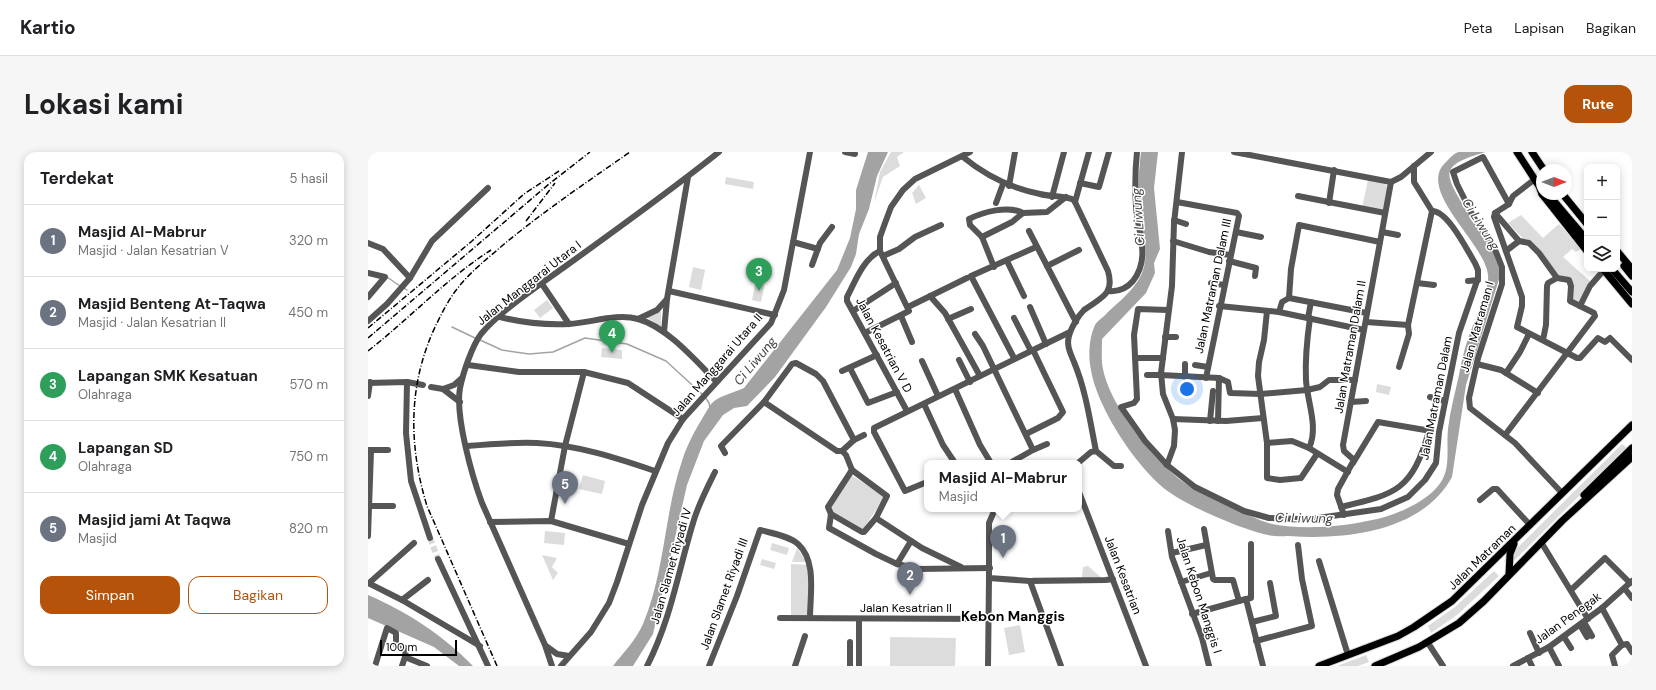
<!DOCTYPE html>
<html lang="id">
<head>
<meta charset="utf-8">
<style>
  :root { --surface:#fff; --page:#f6f6f6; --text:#202124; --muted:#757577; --line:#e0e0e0; --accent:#b45309 }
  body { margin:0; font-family:"DM Sans",sans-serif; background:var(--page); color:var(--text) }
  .controls { position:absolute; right:12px; top:12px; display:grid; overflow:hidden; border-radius:8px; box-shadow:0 2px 10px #0003 }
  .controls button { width:36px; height:36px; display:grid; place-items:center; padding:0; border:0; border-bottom:1px solid var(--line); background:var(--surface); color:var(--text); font:20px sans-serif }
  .compass { position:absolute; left:1168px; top:12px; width:36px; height:36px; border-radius:50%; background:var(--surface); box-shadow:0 2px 10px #0003; rotate:90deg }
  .scale { position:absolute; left:12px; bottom:10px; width:77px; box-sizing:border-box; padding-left:4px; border:2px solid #000; border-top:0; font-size:11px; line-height:14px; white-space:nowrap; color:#000; -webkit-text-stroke:3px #fff; paint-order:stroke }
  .you { position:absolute; left:819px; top:237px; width:14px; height:14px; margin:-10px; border:3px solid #fff; border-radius:50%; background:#1a73e8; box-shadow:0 0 0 6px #1a73e833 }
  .badge { display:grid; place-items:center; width:26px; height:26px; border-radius:50%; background:var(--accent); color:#fff; font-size:13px; font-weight:700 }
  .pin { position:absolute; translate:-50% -33px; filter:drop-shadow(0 1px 2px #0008) }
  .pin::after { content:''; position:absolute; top:21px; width:14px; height:12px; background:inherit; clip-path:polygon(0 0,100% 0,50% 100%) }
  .popup { position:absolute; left:556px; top:308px; width:158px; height:52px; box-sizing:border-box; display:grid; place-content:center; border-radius:8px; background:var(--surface); filter:drop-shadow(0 1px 3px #0005); font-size:13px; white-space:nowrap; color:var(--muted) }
  .popup b { font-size:15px; color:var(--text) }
  .popup::after { content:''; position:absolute; left:50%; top:100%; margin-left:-8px; border:8px solid transparent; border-top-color:var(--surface) }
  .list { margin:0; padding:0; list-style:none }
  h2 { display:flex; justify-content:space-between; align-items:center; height:52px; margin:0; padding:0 16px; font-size:17px }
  h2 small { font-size:13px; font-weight:400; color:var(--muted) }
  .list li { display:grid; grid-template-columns:26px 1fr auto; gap:12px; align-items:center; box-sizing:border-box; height:72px; padding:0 16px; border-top:1px solid var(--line) }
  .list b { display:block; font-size:15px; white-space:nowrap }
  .list p { margin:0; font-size:13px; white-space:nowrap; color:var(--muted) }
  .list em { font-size:13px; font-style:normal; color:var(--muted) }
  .actions { display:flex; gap:8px; padding:12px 16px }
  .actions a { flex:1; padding:9px 0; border:1px solid var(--accent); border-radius:12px; text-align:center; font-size:14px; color:var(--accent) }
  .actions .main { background:var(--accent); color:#fff }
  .icon { flex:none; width:22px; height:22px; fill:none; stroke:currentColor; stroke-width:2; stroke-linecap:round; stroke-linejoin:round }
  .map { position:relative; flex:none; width:1264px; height:514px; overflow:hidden; border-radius:12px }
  header { display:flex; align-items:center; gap:24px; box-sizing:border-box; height:56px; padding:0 20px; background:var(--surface); border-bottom:1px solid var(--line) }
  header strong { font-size:19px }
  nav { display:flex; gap:22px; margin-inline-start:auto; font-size:14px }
  .intro { display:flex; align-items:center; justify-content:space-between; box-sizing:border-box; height:96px; padding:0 24px }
  h1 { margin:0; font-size:28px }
  .button { padding:10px 18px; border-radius:12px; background:var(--accent); color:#fff; font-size:14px; font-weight:700 }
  main { display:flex; gap:24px; padding:0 24px }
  aside { flex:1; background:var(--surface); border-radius:12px; box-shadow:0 2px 10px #0003 }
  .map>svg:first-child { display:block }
</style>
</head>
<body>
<header>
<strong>Kartio</strong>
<nav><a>Peta</a><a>Lapisan</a><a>Bagikan</a></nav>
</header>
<div class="intro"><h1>Lokasi kami</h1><a class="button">Rute</a></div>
<main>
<aside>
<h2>Terdekat<small>5 hasil</small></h2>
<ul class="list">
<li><span class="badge" style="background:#6b7280">1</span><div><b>Masjid Al-Mabrur</b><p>Masjid · Jalan Kesatrian V</p></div><em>320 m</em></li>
<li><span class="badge" style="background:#6b7280">2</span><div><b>Masjid Benteng At-Taqwa</b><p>Masjid · Jalan Kesatrian II</p></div><em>450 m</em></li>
<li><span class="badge" style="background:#2e9e5b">3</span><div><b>Lapangan SMK Kesatuan</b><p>Olahraga</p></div><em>570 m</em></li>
<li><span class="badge" style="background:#2e9e5b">4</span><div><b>Lapangan SD</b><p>Olahraga</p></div><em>750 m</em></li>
<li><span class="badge" style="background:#6b7280">5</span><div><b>Masjid jami At Taqwa</b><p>Masjid</p></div><em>820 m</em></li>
</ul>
<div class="actions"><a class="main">Simpan</a><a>Bagikan</a></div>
</aside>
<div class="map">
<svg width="1264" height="514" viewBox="0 0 1264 514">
  <rect width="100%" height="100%" fill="#fff"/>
  <!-- green -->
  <g fill="#dcdcdc">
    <path d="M523,0h13l-7,5 3,9 -17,11 -9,26 6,-31z"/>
    <path d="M358,25l28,5 -1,7 -28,-5z"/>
    <path d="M1000,28l17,4 3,4 -5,23 -21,-3z"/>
    <path d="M551,33l7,13 -10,6 -4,-11z"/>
    <path d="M1153,63l22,23 16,-14 22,25 -5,3 -4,-3 -9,8 27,24 -10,23 -10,-5 2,-19 -14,-5 -50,-52z"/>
    <path d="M325,115l12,3 -4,20 -12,-3z"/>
    <path d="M388,128l9,2 -4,20 -9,-2z"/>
    <path d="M179,148l6,8 -13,10 -6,-8z"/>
    <path d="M293,157v18l-15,-10z"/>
    <path d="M234,196l20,2v9l-21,-2z"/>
    <path d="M1009,232l14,3 -2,8 -13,-3z"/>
    <path d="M1254,292l5,4 -118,118 -5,-5z"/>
    <path d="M215,323l22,6 -3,13 -23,-5z"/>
    <path d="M483,323l34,21 -23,35 -33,-21z"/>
    <path d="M177,379l20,2 -1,12 -20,-2z"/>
    <path d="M404,391l17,5 -2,7 -17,-5z"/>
    <path d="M429,396l10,14h-15z"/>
    <path d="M174,403l15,3 -5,9 6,6 -5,7z"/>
    <path d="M394,407l14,4 -2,6 -14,-4z"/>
    <path d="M423,412l18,1 -1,51 -17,-1z"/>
    <path d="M720,414l15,13 -70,1v-3h49l1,-10z"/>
    <path d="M1126,419l5,5 -42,39 -26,18 -3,-7 27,-19z"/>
    <path d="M652,473l5,27 -16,3 -5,-27z"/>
    <path d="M522,485l66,1 -1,28h-65z"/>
    <path d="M998,503l3,7 -11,4h-21z"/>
  </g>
  <!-- water -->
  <g fill="#a3a3a3">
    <path d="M500,0h20l-11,24 -8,33 -10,25 -3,20 -5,13 -25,40 -51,70 -28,29 -13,2 -11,7 -19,26 -17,44 -34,149 -20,32h-20c10,-13 23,-26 30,-42 22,-52 21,-110 39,-163 6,-20 18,-39 29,-57 7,-8 22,-11 33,-16l93,-118 13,-32 6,-29v-19z"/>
    <path d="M773,0h17l-4,36 6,61 -6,14 1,10 -9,20 -44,46c0,10 -1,21 1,30 7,37 53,96 85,116 12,7 26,12 38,19 15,7 30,16 46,20 30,6 70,3 100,-4 22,-4 56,-18 69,-38 10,-15 5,-36 7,-53 2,-18 7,-36 11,-54 2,-12 5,-25 9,-36 5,-15 22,-51 20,-64 -3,-32 -73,-85 -42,-113 4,-4 8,-9 13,-10 8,0 18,0 26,0 -10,4 -31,8 -35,19 -7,16 46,74 50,95 1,3 0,7 0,10l-34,109 -14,92c-30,55 -107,63 -163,59 -6,0 -14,1 -21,-1 -25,-5 -78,-28 -99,-43 -31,-22 -72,-84 -78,-122 -3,-14 -2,-32 4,-45 2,-4 9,-8 12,-12 14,-13 32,-27 37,-46 5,-21 -4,-38 -5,-59 -2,-18 0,-38 2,-56z"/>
    <path d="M0,443c38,16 76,41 105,71h-14l-25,-19 -66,-29z"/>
  </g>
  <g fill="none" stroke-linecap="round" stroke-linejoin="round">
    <!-- stream -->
    <g stroke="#a3a3a3" stroke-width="1.5">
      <path d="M19,125l13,9"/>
      <path d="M36,136l3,2"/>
      <path d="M84,175l23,11"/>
      <path d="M112,188l22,10 27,4 24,-2 32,-14 42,6 39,17 36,33"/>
      <path d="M337,245l4,6 1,5"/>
    </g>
    <!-- minor-tunnel -->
    <path stroke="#d9d9d9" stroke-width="6" stroke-dasharray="6 3" stroke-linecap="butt" d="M62,386l8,21"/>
    <defs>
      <g id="major">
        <path d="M1149,0l22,34 3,8"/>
        <path d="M1164,0l12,18"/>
        <path d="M1174,42l45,57"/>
        <path d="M1180,42l39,46"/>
        <path d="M1197,45l22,27"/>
        <path d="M1249,99l15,18"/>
        <path d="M1256,114l8,10"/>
        <path d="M1235,117l29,35"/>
        <path d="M1244,117l20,23"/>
        <path d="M1216,343l48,-47"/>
        <path d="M1141,422l1,-20 4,-10"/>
        <path d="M951,514l79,-30 16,-9 38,-26 180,-176"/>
        <path d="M1007,514l44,-19 40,-24 25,-22 78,-80 70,-64"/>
      </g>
    </defs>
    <!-- major casing -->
    <use href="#major" stroke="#dbdbdb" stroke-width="9"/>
    <!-- minor -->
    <g stroke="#555" stroke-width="6">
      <path d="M477,0l10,2"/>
      <path d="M866,0l157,30"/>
      <path d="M595,5c23,19 47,31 77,37 11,3 24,1 34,6l34,71c7,24 -8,27 -24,39 -6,6 -13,18 -15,26 -3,10 2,18 5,26 12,29 16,59 22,89l-5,1 -13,11"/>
      <path d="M1046,14v16l18,29"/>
      <path d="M1167,27l-22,17 -4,8 -14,9 -1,4 28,80v9l-5,21 60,31h3l18,-20 7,4 5,-4 22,22"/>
      <path d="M1023,30l10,-5 30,-25"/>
      <path d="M712,31l19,4 10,-35"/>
      <path d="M641,34l6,-34"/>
      <path d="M930,44l87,17"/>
      <path d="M684,45l12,-45"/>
      <path d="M707,50l14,-50"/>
      <path d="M809,50l60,11 2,3 -33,162"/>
      <path d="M628,51l7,-19"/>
      <path d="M961,51l5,-33"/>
      <path d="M1141,52l-26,-47 -30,15 4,12 17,34 20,29 8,20v17l-24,74 -9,40 1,10 45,35 47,50"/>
      <path d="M1127,61l24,28 10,2 10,10 18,25 12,2 2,6 -1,15 24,12 1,3 -90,119"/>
      <path d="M806,68l12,4"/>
      <path d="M661,79l47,91"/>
      <path d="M868,80l25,5"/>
      <path d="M1014,80l16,3"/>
      <path d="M614,85l30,-15 11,-9 24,-1 19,-15"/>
      <path d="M614,85l-12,-12 -1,-6c14,-7 39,-14 54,-6"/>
      <path d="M614,85l12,30"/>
      <path d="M805,89l36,11 21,3"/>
      <path d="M425,90l25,7"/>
      <path d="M0,91l15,6 27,29"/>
      <path d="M512,99c-17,8 -25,31 -33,46v4l60,110"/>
      <path d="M1138,99l13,-10"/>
      <path d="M515,104l16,-7 16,-12 26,-12"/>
      <path d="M639,109l17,35"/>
      <path d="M861,109l27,7 -1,8"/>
      <path d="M444,113l8,-22 12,-16"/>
      <path d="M679,114l32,-16"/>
      <path d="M0,121l17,4 -17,20"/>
      <path d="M1100,129l10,-1"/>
      <path d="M843,131l13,2"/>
      <path d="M1049,131l17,2"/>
      <path d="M174,132l27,40"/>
      <path d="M301,139l106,24"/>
      <path d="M741,139c10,1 17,-2 24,-10 18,-23 5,-48 3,-74 -1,-18 -1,-37 1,-55"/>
      <path d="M562,144l15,17 35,63"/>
      <path d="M921,146l2,-29 8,-44 81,17"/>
      <path d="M851,154l60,6 85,18"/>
      <path d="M1212,154l10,-20 14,-16"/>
      <path d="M540,155l59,-29"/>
      <path d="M662,155l16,37"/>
      <path d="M800,158l-30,-1 -4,26 3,64 -3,4 -13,4 24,34 22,24 28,22 49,24 25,7 30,1 19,-1 63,-9 27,-12 17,-17 11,-17 3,-31 20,-99 19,-55v-8l-3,-7c-8,-13 -27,-52 -43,-52"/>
      <path d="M485,159l43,-28"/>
      <path d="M899,159l-3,29 -5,22 -1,14 9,67v35l13,2 21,-2 16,-24"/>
      <path d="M911,160l3,-10 7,-4 78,15"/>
      <path d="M533,164l11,26"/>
      <path d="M132,165c23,6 45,8 69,7 22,-1 47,-11 69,-5 29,8 57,41 78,62"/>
      <path d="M646,166l17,33"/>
      <path d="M940,166l3,-16"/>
      <path d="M942,166c-3,21 -5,41 -4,62 1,21 13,47 3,68l39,24"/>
      <path d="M270,167l19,-9 10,-11"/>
      <path d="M580,167l23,-10"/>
      <path d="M0,169l19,-17 23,-26 22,-37 56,-53"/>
      <path d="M998,170l42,3"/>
      <path d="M296,180l3,-33 21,-122"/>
      <path d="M497,181l44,-22 -29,-60v-14l5,-14 6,-16 12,-17 12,-11 55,-27"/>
      <path d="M607,182l8,12 50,104 -23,13"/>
      <path d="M797,185h11"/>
      <path d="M1175,188l3,-15 1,-39 1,-3 9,-5"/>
      <path d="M646,206l-43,-82 65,-29"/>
      <path d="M767,206h28"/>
      <path d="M591,208l11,22"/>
      <path d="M554,209l16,35"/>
      <path d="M1109,212l24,6 37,23"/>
      <path d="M100,213l51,7h65l44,11 55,36"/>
      <path d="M827,213l13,2"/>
      <path d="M1031,215l10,-33 -1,-9 24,-114"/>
      <path d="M482,216l18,35 29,-11"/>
      <path d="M474,219l35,-16"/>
      <path d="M1138,221l14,-21 9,-18"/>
      <path d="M779,223h14"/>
      <path d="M793,223l58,3 9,4 2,11 31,1 46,-4 13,-3 9,-7h26"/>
      <path d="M817,225v-13"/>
      <path d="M39,230l-1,51 5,48 19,57"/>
      <path d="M0,231l39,-1 16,3"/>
      <path d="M63,235l12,2 17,13"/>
      <path d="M75,237l11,-4 8,-7"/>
      <path d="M587,237l25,56 11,18"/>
      <path d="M0,244l2,-14"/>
      <path d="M1062,245l15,4"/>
      <path d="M983,250l15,-1"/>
      <path d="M556,252l19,41 12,18"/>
      <path d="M805,267l53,2 37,-3"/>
      <path d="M842,269l3,-30"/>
      <path d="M850,269l1,-43"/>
      <path d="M658,282l32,-16 5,-6 -30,-62"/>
      <path d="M486,288l10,-5"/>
      <path d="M899,291l25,-2 17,7"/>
      <path d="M99,294c23,-2 46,-4 70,-3 40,2 80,15 118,28"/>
      <path d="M0,298h20"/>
      <path d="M665,298l14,-6"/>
      <path d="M474,299l12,-11 -31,-59 -7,-7 -20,-11 -4,1 -28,38 73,49h5l4,4 6,15 35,26 -11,22 46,30 39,19"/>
      <path d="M728,299l18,15h7"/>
      <path d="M357,301l-4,-7 43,-44"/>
      <path d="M985,311l25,-41 53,9"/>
      <path d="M799,313l7,-19 1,-16 -2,-11 -10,-25 -2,-21 11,-87 2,-63 8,-71"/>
      <path d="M484,318l-24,37 3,7 -2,14 47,26 21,10 21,5 72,-1"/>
      <path d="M559,330l-22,9 -31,-59v-4l196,-96"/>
      <path d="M711,340l67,174"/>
      <path d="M1112,348l13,-11h4l33,36"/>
      <path d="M0,354h25"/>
      <path d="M973,355c56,-13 71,-17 88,-76"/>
      <path d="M568,357h4"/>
      <path d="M627,357l-6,14v55l41,3 76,-1 7,-1"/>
      <path d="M463,362l31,18h2l12,-14"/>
      <path d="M976,363l-7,-20 1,-6 16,-29 -10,-9 -1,-6 48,-263"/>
      <path d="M183,369l14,-75 19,-74"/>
      <path d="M122,370l61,-1 78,23"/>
      <path d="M836,377l9,50 2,1h18l6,21"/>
      <path d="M800,379l4,26 30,81 7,28"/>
      <path d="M0,384l3,-85"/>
      <path d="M1173,390l47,77"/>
      <path d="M804,401l34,-8"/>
      <path d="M70,407l50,107"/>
      <path d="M951,409l29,94"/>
      <path d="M529,412l14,-23"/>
      <path d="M662,429l31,85"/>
      <path d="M813,430l30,-9"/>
      <path d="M0,431l34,17 78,46"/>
      <path d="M1,431l45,-40"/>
      <path d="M1257,437l7,9"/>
      <path d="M1203,438l34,-32 25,25"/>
      <path d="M878,447l5,-1v-54"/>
      <path d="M34,448l26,-20"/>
      <path d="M1234,456l20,37 5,-1 5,8"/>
      <path d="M824,462l54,-15 17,67"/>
      <path d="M412,466l209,1"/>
      <path d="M491,467v47"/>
      <path d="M884,470l24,-6 -6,-33"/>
      <path d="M1216,470l8,14"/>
      <path d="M1212,473l7,12"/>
      <path d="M1162,481l9,20"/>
      <path d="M1196,485l7,11"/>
      <path d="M888,489l56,-15 -10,-47 -4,-34"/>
      <path d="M1060,491l15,23"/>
      <path d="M178,494l11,8 12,2"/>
      <path d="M1181,495l10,19"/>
      <path d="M1160,506l4,8"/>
      <path d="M7,514l12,-38 9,5v12l10,3 -1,9 22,9"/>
      <path d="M34,514l3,-9"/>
      <path d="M184,514l-7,-21 -63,-142c-10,-27 -27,-87 -22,-115 3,-15 12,-42 21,-54 18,-22 58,-49 82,-66 53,-38 106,-76 156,-116"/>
      <path d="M193,514l30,-34 18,-29 8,-21 25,-77 26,-62 15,-24 88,-96 13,-33 26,-138"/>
      <path d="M279,514c24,-47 31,-94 46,-143 5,-18 14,-35 22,-51"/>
      <path d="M341,514l28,-70 23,-66c11,3 29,6 38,14 19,17 12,51 12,74"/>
      <path d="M427,514l10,-30"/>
      <path d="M482,514v-24"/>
      <path d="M620,514l1,-88"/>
      <path d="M1145,514l36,-19 53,-39 30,-27"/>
      <path d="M1247,514l-3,-11 10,-10"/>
    </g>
    <!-- major -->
    <use href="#major" stroke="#000" stroke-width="7"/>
    <!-- rail -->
    <g stroke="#000" stroke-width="1.5" stroke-dasharray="6 2 1 2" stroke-linecap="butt">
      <path d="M158,69l29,-38"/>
      <path d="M0,176l104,-87 52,-47 35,-23"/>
      <path d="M0,186l181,-154 41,-32"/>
      <path d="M0,199c42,-33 78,-72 123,-101"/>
      <path d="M129,514l-70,-160c-19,-62 -19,-124 10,-183 6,-12 12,-24 20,-34 13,-17 30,-30 46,-44 41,-34 84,-63 127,-93"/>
    </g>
  </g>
  <g text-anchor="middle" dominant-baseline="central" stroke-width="3" stroke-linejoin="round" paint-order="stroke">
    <!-- street labels -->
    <g font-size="12" fill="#000" stroke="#fff">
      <text transform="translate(161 131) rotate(-38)">Jalan Manggarai Utara I</text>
      <text transform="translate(845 134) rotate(-78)">Jalan Matraman Dalam III</text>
      <text transform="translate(1109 175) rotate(-74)">Jalan Matraman I</text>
      <text transform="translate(516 193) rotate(62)">Jalan Kesatrian V D</text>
      <text transform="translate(982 195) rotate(-80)">Jalan Matraman Dalam II</text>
      <text transform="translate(349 213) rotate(-49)">Jalan Manggarai Utara II</text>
      <text transform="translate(1068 246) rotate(-79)">Jalan Matraman Dalam</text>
      <text transform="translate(1114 405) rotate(-44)">Jalan Matraman</text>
      <text transform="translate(303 414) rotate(-74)">Jalan Slamet Riyadi IV</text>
      <text transform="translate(755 423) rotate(69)">Jalan Kesatrian</text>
      <text transform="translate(356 442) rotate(-70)">Jalan Slamet Riyadi III</text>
      <text transform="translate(831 443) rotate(72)">Jalan Kebon Manggis I</text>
      <text x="538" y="456">Jalan Kesatrian II</text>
      <text transform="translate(1200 466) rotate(-36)">Jalan Penegak</text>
    </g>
    <!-- water labels -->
    <g font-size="13" font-style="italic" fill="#444" stroke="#fff">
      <text transform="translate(770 65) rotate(-94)">Ci Liwung</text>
      <text transform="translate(1113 72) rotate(58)">Ci Liwung</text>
      <text transform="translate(387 209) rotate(-50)">Ci Liwung</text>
      <text transform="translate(936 366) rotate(1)">Ci Liwung</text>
    </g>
    <!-- quarter labels -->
    <g font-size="14" font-weight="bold" fill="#000" stroke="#fff">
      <text x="645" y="464">Kebon Manggis</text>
    </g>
  </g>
</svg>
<div class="controls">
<button>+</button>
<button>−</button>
<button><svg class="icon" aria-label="layers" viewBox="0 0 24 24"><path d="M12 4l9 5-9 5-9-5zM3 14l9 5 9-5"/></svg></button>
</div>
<svg class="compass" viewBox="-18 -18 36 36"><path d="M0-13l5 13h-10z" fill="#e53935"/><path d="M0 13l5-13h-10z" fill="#757577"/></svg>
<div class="scale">100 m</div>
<div class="you"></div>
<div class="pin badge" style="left:635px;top:406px;background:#6b7280">1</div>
<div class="popup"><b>Masjid Al-Mabrur</b>Masjid</div>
<div class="pin badge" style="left:542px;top:443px;background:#6b7280">2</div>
<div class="pin badge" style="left:391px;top:139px;background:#2e9e5b">3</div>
<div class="pin badge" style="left:244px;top:201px;background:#2e9e5b">4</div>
<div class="pin badge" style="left:197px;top:352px;background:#6b7280">5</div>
</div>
</main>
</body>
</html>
